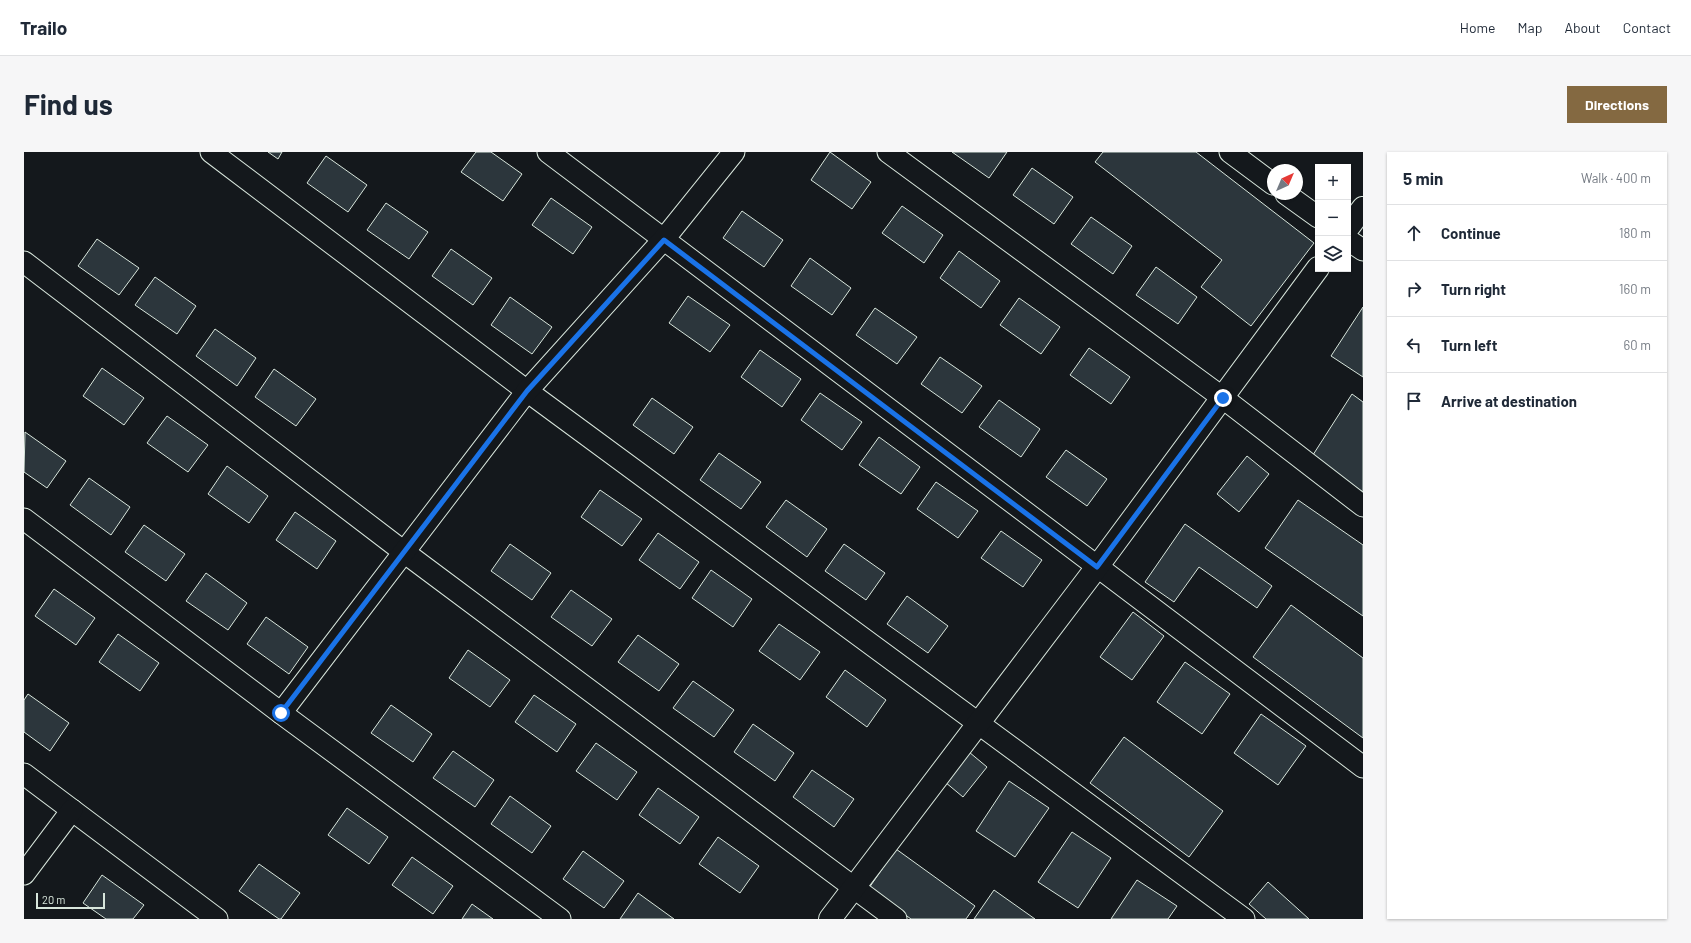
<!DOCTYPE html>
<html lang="en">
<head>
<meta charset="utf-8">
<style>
  :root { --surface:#fff; --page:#f6f6f7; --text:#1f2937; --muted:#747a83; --line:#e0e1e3; --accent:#846941 }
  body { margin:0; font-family:Barlow,sans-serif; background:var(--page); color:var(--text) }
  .controls { position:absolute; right:12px; top:12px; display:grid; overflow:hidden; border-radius:0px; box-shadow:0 1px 3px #0004 }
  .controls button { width:36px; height:36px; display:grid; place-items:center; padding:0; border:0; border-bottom:1px solid var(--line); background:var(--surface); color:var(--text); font:20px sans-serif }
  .compass { position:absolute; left:1243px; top:12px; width:36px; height:36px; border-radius:50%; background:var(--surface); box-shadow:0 1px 3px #0004; rotate:44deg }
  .scale { position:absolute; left:12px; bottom:10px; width:69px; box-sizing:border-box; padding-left:4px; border:2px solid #d8e6dc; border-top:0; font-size:11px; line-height:14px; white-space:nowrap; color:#d8e6dc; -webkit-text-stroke:3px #14181c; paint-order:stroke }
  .stop { position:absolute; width:12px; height:12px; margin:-9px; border:3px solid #1a73e8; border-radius:50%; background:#fff }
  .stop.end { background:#1a73e8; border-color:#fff; box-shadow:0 1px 4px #0008 }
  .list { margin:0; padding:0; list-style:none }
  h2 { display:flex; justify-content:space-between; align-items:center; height:52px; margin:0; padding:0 16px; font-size:17px }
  h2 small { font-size:13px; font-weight:400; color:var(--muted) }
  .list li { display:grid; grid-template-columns:26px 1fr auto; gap:12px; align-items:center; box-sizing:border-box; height:56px; padding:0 16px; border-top:1px solid var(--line) }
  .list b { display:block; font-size:15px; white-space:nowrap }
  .list em { font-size:13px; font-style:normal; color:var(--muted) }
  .icon { flex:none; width:22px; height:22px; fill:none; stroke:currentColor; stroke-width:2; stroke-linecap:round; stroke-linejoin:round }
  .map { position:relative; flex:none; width:1339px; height:767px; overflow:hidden; border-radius:0px }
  header { display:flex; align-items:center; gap:24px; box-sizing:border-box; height:56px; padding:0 20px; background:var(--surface); border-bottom:1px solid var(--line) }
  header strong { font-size:19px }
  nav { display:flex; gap:22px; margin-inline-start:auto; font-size:14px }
  .intro { display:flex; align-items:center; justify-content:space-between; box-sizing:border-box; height:96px; padding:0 24px }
  h1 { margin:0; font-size:28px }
  .button { padding:10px 18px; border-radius:0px; background:var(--accent); color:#fff; font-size:14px; font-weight:700 }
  main { display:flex; gap:24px; padding:0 24px }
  aside { flex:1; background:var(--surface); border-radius:0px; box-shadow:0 1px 3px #0004 }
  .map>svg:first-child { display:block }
</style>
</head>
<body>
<header>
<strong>Trailo</strong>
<nav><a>Home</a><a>Map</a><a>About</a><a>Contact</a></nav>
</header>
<div class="intro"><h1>Find us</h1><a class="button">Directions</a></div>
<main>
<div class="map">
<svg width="1339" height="767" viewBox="0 0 1339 767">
  <rect width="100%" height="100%" fill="#14181c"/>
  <!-- building -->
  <g fill="#2c363c" stroke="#d8e6dc">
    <path d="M244,0h14l-4,7z"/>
    <path d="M452,0h15l31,22 -19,27 -42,-29z"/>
    <path d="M806,0l41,30 -19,27 -41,-29z"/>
    <path d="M928,0h55l-18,26z"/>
    <path d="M1079,0h93l118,91 -63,83 -50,-39 21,-27 -127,-98z"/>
    <path d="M302,4l41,29 -19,27 -41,-29z"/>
    <path d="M1008,16l41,29 -19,27 -41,-29z"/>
    <path d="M527,46l41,29 -19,27 -41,-29z"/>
    <path d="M362,51l42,29 -19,27 -42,-29z"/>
    <path d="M878,54l41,29 -19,28 -42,-30z"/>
    <path d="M718,59l41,29 -19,27 -41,-29z"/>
    <path d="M1067,65l41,29 -19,28 -42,-30z"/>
    <path d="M73,87l42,29 -20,27 -41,-29z"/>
    <path d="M427,97l41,29 -19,27 -41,-29z"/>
    <path d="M935,99l41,30 -19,27 -41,-30z"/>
    <path d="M786,106l41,30 -19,27 -41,-29z"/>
    <path d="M1132,115l41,30 -19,27 -42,-29z"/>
    <path d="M131,125l41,29 -19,28 -42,-29z"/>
    <path d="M664,144l42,29 -20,27 -41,-29z"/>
    <path d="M486,145l42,30 -20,27 -41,-29z"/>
    <path d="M995,146l41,29 -19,27 -41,-29z"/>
    <path d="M1339,155v70l-32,-21z"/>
    <path d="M851,156l42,29 -20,27 -41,-29z"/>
    <path d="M191,177l41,29 -19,28 -41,-30z"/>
    <path d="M1065,196l41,29 -19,27 -41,-29z"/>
    <path d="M736,198l41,29 -19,28 -41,-30z"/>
    <path d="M916,205l42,29 -20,27 -41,-29z"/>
    <path d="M78,216l42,30 -20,27 -41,-29z"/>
    <path d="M250,217l42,30 -20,27 -41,-29z"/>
    <path d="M796,241l42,29 -20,28 -41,-30z"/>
    <path d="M1328,242l11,8v90l-52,-34z"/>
    <path d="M628,246l41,29 -19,27 -41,-29z"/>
    <path d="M975,248l41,29 -19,28 -42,-30z"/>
    <path d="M143,264l41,29 -20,27 -41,-29z"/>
    <path d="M1,280l41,29 -19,27 -23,-16z"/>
    <path d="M855,285l41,30 -19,27 -42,-29z"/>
    <path d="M1042,298l41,29 -20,27 -41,-29z"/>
    <path d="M695,301l42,29 -20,27 -41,-29z"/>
    <path d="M1223,304l22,18 -30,38 -22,-18z"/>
    <path d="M203,314l41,30 -19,27 -41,-29z"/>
    <path d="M65,326l41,29 -19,28 -41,-30z"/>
    <path d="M912,330l42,29 -20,27 -41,-29z"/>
    <path d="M576,338l42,29 -20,27 -41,-29z"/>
    <path d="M762,348l41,29 -20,28 -41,-30z"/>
    <path d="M1274,348l65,45v71l-98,-68z"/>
    <path d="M271,360l41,29 -19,28 -41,-29z"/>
    <path d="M1161,372l87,62 -15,22 -58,-41 -25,35 -29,-20z"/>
    <path d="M120,373l41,29 -19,27 -41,-29z"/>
    <path d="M977,379l41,29 -19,27 -42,-29z"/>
    <path d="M634,381l41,29 -19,27 -41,-29z"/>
    <path d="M486,392l41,29 -19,27 -41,-29z"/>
    <path d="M820,392l41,29 -19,27 -41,-29z"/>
    <path d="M687,418l41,29 -19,28 -41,-29z"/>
    <path d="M182,421l41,30 -19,27 -42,-29z"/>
    <path d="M30,437l41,29 -19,27 -41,-29z"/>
    <path d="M547,438l41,29 -20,27 -41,-29z"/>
    <path d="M883,444l41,30 -20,27 -41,-29z"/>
    <path d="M1267,453l72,53v80l-110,-81z"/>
    <path d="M1109,460l31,24 -32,44 -32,-23z"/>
    <path d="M242,465l42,30 -19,27 -42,-30z"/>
    <path d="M755,472l41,28 -20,28 -41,-29z"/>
    <path d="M94,482l41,29 -19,28 -41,-29z"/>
    <path d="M614,483l41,29 -20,27 -41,-29z"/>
    <path d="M444,498l42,30 -20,27 -41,-29z"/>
    <path d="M1161,510l45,32 -28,40 -45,-32z"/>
    <path d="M821,518l41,30 -19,27 -41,-30z"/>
    <path d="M669,529l41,29 -20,27 -41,-29z"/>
    <path d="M4,542l41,29 -19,28 -26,-19v-32z"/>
    <path d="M510,543l42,29 -19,28 -42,-30z"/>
    <path d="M367,553l41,29 -19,28 -42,-29z"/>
    <path d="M1237,562l45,32 -28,39 -44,-32z"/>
    <path d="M729,572l41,29 -19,28 -41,-29z"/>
    <path d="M1100,585l99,74 -34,46 -99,-74z"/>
    <path d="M572,591l41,29 -20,28 -41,-29z"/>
    <path d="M429,599l41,29 -19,27 -42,-29z"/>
    <path d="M945,600l18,15 -24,30 -18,-15z"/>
    <path d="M788,618l42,29 -20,28 -41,-30z"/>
    <path d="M985,629l40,27 -34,49 -39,-26z"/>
    <path d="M634,636l41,29 -19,27 -41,-29z"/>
    <path d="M486,644l41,30 -19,27 -41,-29z"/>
    <path d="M323,656l41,29 -19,27 -41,-29z"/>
    <path d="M1048,680l39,26 -33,50 -40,-26z"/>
    <path d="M694,685l41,29 -19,27 -41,-29z"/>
    <path d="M872,697l79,57 -9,13h-55l-42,-31z"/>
    <path d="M559,699l41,30 -20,27 -41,-29z"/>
    <path d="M388,705l41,29 -20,28 -41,-29z"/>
    <path d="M235,712l41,29 -19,26h-2l-40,-28z"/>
    <path d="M78,723l42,30 -11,14h-27l-23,-16z"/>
    <path d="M1113,728l40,26 -9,13h-57z"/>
    <path d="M1244,730l41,37h-43l-17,-15z"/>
    <path d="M970,738l41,29h-61z"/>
    <path d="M614,741l36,26h-54z"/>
    <path d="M448,752l21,15h-31z"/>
  </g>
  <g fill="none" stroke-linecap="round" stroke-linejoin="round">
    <defs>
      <g id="street">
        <path d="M187,0l316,239 717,528"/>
        <path d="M524,0l815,615"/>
        <path d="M864,0l335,246 140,108"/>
        <path d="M1206,0l43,32"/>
        <path d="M1262,42l32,23"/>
        <path d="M1324,88l15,10"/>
        <path d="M0,110l380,290 492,367"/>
        <path d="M0,367l257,194 279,206"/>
        <path d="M257,561l246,-322 137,-152 70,-87"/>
        <path d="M0,622l193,145"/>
        <path d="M0,722l48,-64"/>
      </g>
      <g id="secondary">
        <path d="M1324,76l15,-20"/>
        <path d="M806,767l267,-352 221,-299"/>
      </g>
    </defs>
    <!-- street casing -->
    <use href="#street" stroke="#d8e6dc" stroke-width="23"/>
    <!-- secondary casing -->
    <use href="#secondary" stroke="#d8e6dc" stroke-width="24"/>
    <!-- street -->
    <use href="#street" stroke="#14181c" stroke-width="21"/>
    <!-- secondary -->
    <use href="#secondary" stroke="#14181c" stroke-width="22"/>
  </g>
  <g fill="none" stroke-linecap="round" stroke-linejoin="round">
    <!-- route -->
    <path stroke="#1a73e8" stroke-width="5" d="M257,561l246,-322 137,-151 433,327 126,-169"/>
  </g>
</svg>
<div class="controls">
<button>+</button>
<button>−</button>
<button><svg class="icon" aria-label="layers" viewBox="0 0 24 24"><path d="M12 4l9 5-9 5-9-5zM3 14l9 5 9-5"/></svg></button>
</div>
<svg class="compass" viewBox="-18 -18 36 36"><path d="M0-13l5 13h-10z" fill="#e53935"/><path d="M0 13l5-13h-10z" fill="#747a83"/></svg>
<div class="scale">20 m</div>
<div class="stop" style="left:257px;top:561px"></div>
<div class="stop end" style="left:1199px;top:246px"></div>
</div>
<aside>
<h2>5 min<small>Walk · 400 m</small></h2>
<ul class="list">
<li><svg class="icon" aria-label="ahead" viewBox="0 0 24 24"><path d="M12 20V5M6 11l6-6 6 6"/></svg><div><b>Continue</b></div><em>180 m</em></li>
<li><svg class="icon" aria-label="right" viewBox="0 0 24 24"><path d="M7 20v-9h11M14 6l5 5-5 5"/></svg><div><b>Turn right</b></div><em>160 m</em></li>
<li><svg class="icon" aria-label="left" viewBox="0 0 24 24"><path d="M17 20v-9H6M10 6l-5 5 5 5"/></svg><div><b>Turn left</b></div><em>60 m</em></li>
<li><svg class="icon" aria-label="arrive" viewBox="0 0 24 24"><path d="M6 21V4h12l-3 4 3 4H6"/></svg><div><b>Arrive at destination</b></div></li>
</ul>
</aside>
</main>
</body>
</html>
